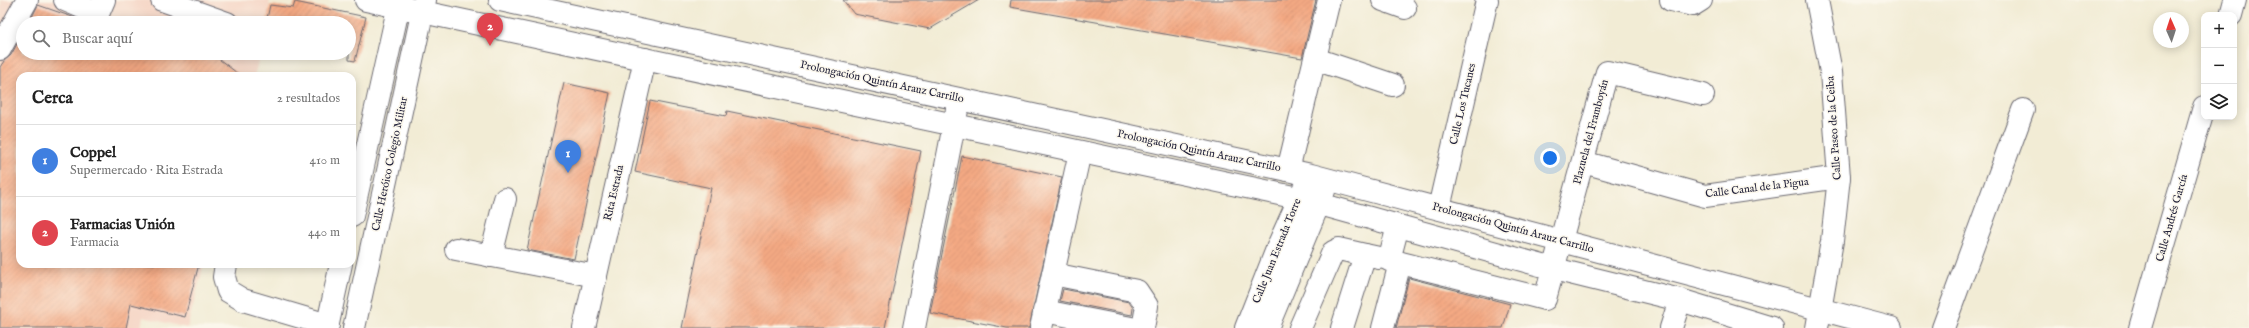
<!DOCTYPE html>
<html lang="es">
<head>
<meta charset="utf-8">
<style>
  :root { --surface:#fff; --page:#f6f6f6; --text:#222; --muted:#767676; --line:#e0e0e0; --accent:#1f6fb2 }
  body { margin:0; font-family:"IM FELL English",serif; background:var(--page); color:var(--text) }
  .controls { position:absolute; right:12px; top:12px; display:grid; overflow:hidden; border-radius:8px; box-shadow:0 2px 10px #0003 }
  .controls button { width:36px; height:36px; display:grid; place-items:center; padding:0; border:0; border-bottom:1px solid var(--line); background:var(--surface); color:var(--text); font:20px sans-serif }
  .compass { position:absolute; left:2153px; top:12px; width:36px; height:36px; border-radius:50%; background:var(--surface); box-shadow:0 2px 10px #0003; rotate:357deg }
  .you { position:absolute; left:1550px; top:158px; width:14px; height:14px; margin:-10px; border:3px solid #fff; border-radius:50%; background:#1a73e8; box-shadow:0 0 0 6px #1a73e833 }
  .badge { display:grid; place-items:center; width:26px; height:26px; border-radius:50%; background:var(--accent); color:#fff; font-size:13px; font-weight:700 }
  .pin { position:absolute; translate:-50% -33px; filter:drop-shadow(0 1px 2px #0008) }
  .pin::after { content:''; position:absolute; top:21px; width:14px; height:12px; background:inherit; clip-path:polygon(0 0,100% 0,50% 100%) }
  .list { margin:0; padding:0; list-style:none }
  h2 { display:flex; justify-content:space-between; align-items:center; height:52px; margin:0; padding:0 16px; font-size:17px }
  h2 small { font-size:13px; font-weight:400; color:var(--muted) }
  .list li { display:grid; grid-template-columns:26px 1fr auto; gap:12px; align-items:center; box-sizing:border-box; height:72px; padding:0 16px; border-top:1px solid var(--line) }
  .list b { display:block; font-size:15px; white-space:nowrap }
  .list p { margin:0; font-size:13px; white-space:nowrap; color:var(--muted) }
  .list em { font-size:13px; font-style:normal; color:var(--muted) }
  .icon { flex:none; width:22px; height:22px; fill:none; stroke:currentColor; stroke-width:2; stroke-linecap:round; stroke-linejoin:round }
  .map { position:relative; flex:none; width:2249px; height:328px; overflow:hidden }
  .search { position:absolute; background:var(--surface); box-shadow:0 2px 10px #0003; left:16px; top:16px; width:340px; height:44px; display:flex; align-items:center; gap:10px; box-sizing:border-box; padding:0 14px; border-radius:22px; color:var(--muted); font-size:15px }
  .panel { position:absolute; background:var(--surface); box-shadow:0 2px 10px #0003; left:16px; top:72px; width:340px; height:196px; border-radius:12px }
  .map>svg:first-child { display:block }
</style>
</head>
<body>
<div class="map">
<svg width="2249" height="328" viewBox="0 0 2249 328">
  <defs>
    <pattern id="building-hatch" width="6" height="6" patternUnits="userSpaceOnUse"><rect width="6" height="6" fill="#f4a983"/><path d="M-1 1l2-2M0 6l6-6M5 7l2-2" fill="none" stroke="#d19172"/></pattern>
  </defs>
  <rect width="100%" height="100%" fill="#fbf7ec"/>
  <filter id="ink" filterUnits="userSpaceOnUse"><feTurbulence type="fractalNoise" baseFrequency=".025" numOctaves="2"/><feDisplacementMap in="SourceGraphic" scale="8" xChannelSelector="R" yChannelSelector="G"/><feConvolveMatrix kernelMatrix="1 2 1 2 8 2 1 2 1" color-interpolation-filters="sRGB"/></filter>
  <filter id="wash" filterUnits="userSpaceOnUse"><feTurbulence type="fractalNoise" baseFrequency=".012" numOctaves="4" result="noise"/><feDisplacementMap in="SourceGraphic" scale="16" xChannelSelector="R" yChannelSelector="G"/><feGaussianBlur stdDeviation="0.9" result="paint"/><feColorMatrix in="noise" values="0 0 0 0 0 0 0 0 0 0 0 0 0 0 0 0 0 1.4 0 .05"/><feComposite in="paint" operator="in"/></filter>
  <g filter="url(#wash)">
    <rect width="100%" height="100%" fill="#f2ecd5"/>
    <!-- built -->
    <path fill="#f5d3c2" d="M1,0h269l-4,23h-243v30h238l-7,23h-234v188h184l-17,64 -44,-11 -2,11h-141z"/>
    <g id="blocks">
      <!-- building -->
      <g fill="url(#building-hatch)">
        <path d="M843,0h136l-49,29 -76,-15z"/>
        <path d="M1011,0h305l-14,58 -292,-51z"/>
        <path d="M295,2l71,15 -11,44 -6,-1v-37h-83l4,-18 23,3z"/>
        <path d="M38,5l46,16 -1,2h-54z"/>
        <path d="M23,33v20h188l30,23h-221v188h179l-14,53 -54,-13 -5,24h-126v-261l4,-6 7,-6z"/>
        <path d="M564,83l46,10 -36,166 -47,-9z"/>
        <path d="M650,101l76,15 1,-5 194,40 -36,177h-203l29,-140 -76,-16z"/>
        <path d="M962,156l100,21 -33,151h-22l-77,-15z"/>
        <path d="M1409,278l101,26 -7,24h-107z"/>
        <path d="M1063,289l66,13 4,6 -1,7 -72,-14z"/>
      </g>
    </g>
  </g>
  <g filter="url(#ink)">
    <use href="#blocks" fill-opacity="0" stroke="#6b6971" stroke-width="1"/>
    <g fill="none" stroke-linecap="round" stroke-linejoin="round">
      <defs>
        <g id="minor">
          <path d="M65,0l33,14 6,-14"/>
          <path d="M162,0l65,23"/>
          <path d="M366,0l932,198 256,71 126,31 92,28"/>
          <path d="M500,0l811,175 580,153"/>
          <path d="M1383,0l22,8"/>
          <path d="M1671,0l22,5 8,-5"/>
          <path d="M1817,0l14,72 8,105 -7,64 -15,87"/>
          <path d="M2231,15l4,-15"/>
          <path d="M0,49l27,-49"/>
          <path d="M1315,59l78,26"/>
          <path d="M1583,162l122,34 134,-19"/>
          <path d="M1288,170l41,-170"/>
          <path d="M1439,208l48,-208"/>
          <path d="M1398,226l-9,34 156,39 62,-227 96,23"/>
          <path d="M456,249l140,27"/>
          <path d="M491,256l14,-57"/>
          <path d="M226,264l-2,13 4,14 15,9 85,25"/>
          <path d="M1053,274l84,17 10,15 -4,22"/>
          <path d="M1044,311l87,17"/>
          <path d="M584,328l61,-269"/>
          <path d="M914,328l43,-218"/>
          <path d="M1041,328l39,-176"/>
          <path d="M1246,328l33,-84 26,-58"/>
          <path d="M1267,328l57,-137"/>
          <path d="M1300,328l33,-76 6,-3 26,6"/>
          <path d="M1342,328l23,-73 14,3"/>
          <path d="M1383,328l17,-65"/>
          <path d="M1671,328l9,-28"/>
          <path d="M1943,328l80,-218"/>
          <path d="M2140,328l64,-221"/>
        </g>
        <g id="major">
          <path d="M352,216l48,-216"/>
          <path d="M327,328l14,-64"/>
          <path d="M354,328l71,-328"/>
        </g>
      </defs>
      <!-- minor casing -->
      <use href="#minor" stroke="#6b6971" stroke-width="24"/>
      <!-- major casing -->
      <use href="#major" stroke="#6b6971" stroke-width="24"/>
      <!-- minor -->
      <use href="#minor" stroke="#fff" stroke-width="22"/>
      <!-- major -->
      <use href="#major" stroke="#fff" stroke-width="22"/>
    </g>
  </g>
  <g text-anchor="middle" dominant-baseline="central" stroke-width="3" stroke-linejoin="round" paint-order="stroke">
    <!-- street labels -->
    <g font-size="11" fill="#22223b" stroke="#fbf7ec">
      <text transform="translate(882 82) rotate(12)">Prolongación Quintín Arauz Carrillo</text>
      <text transform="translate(1463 104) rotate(-77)">Calle Los Tucanes</text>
      <text transform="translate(1834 128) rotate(-94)">Calle Paseo de la Ceiba</text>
      <text transform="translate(1591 132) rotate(-75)">Plazuela del Framboyán</text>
      <text transform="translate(1199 151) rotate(12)">Prolongación Quintín Arauz Carrillo</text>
      <text transform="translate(390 164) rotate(-78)">Calle Heróico Colegio Militar</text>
      <text transform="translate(1757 188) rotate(-7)">Calle Canal de la Pigua</text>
      <text transform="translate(614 193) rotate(-77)">Rita Estrada</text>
      <text transform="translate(2172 218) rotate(-74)">Calle Andrés García</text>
      <text transform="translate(1513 228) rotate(15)">Prolongación Quintín Arauz Carrillo</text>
      <text transform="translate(1277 251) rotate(-68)">Calle Juan Estrada Torre</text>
    </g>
  </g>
</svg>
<div class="controls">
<button>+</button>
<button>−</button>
<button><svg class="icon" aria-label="layers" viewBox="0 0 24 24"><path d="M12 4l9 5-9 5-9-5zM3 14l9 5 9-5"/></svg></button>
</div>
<svg class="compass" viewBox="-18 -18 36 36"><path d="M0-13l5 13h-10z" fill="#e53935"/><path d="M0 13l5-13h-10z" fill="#767676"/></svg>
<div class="you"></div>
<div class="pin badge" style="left:568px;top:173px;background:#3f7fe0">1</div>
<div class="pin badge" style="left:490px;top:46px;background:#e0444e">2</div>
<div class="search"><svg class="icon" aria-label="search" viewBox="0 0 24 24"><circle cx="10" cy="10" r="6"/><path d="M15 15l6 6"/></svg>Buscar aquí</div>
<section class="panel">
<h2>Cerca<small>2 resultados</small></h2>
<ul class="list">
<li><span class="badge" style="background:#3f7fe0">1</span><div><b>Coppel</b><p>Supermercado · Rita Estrada</p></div><em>410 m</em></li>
<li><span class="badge" style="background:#e0444e">2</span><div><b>Farmacias Unión</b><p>Farmacia</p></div><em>440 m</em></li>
</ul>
</section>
</div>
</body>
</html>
